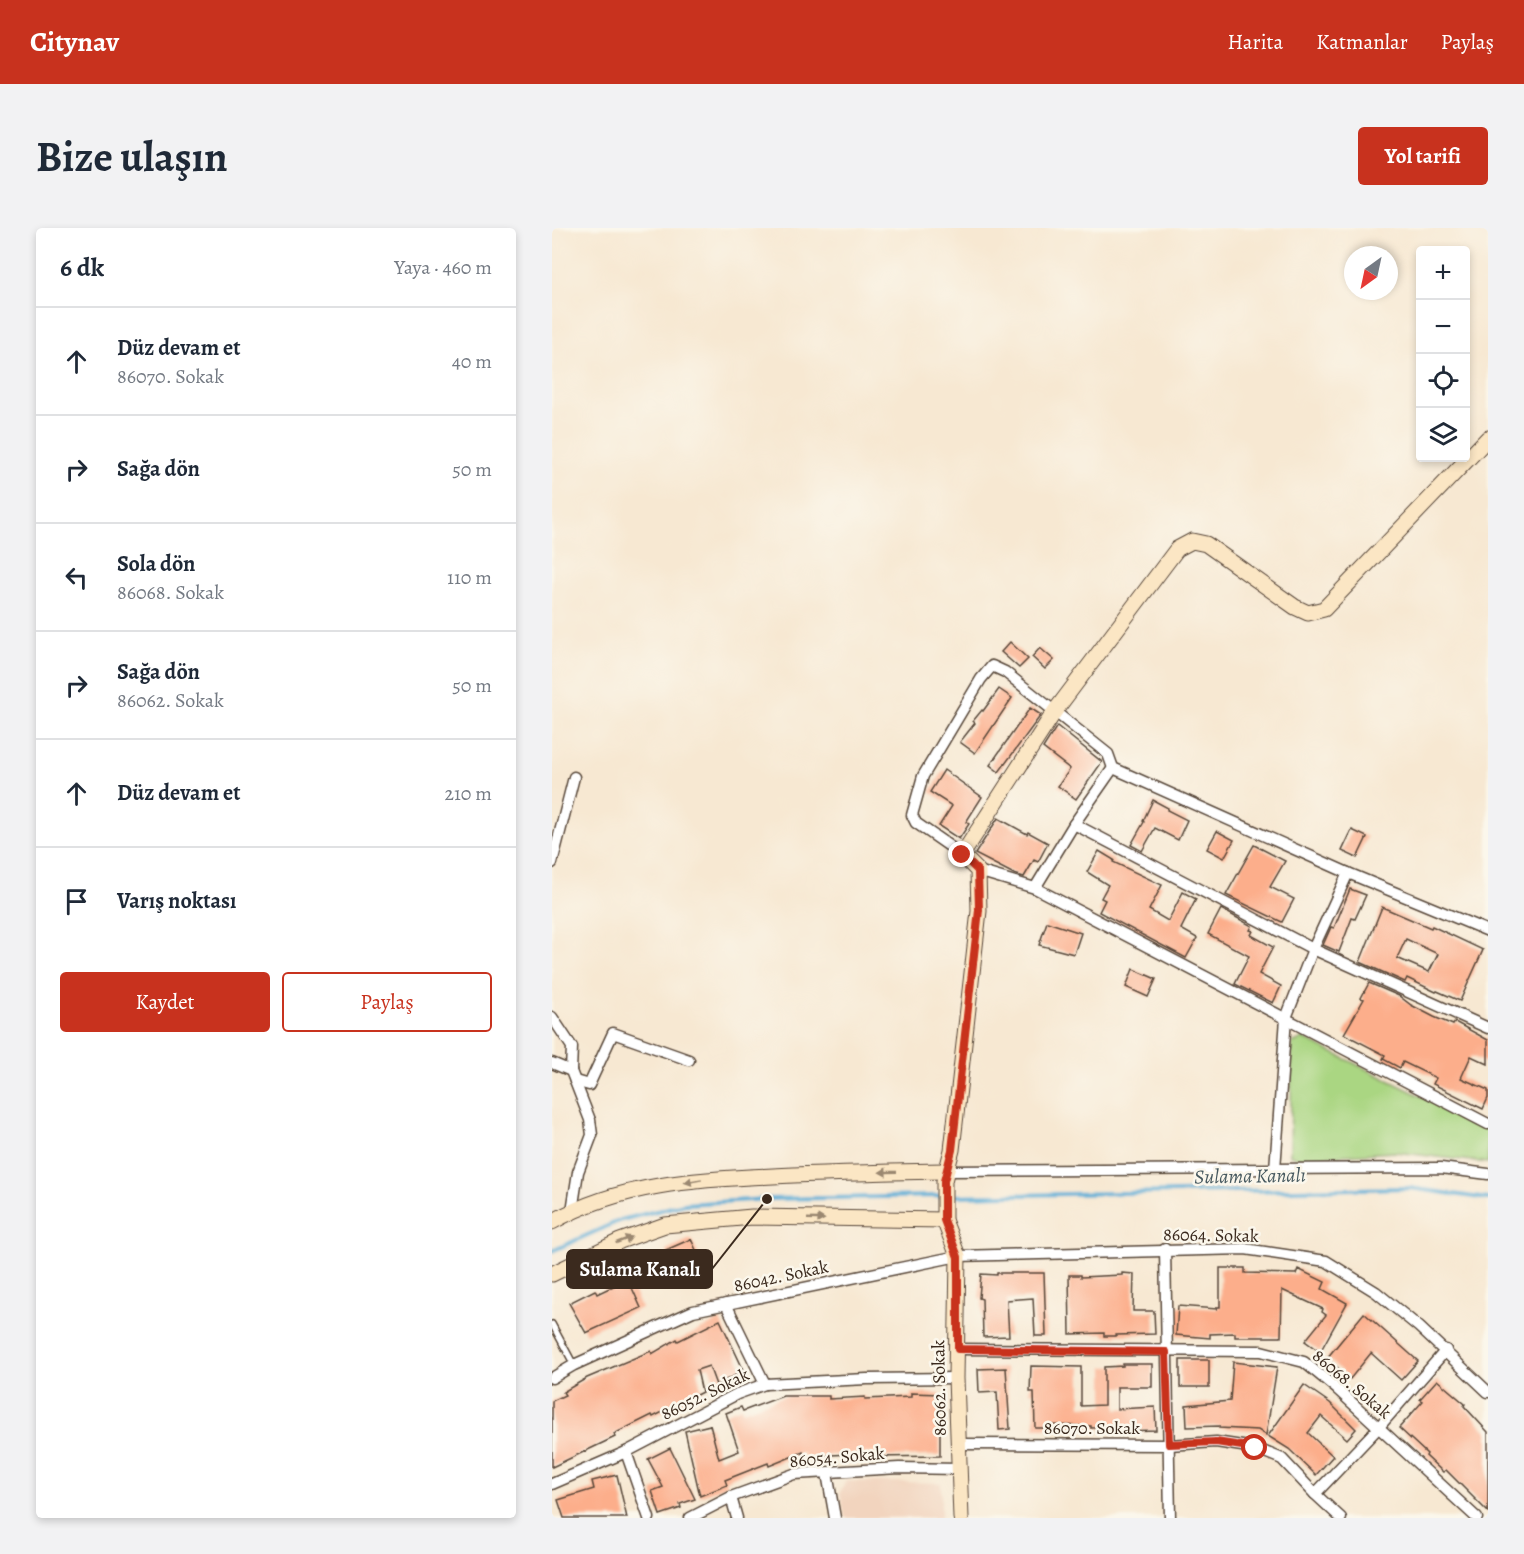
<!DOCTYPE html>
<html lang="tr">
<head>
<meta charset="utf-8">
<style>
  :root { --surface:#fff; --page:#f2f2f3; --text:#1f2937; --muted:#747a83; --line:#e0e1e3; --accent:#c8321e }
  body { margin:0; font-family:Alegreya,serif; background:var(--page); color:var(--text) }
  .controls { position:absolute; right:18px; top:18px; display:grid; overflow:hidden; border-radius:6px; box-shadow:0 3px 9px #0003 }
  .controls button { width:54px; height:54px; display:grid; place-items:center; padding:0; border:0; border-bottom:2px solid var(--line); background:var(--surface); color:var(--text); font:30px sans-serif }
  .compass { position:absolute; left:792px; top:18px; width:54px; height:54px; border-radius:50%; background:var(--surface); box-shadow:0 3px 9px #0003; rotate:213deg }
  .stop { position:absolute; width:18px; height:18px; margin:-14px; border:4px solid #c8321e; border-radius:50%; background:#fff }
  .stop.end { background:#c8321e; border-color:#fff; box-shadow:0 2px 6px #0008 }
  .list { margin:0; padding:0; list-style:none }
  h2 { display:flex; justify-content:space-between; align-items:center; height:78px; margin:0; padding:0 24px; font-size:26px }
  h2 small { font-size:20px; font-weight:400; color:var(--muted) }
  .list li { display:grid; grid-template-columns:39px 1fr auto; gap:18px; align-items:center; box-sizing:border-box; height:108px; padding:0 24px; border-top:2px solid var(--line) }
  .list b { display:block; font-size:22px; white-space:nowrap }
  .list p { margin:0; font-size:20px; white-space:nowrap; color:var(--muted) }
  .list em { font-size:20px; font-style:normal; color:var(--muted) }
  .actions { display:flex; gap:12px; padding:18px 24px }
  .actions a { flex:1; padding:14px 0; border:2px solid var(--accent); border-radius:6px; text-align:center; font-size:21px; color:var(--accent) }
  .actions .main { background:var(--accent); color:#fff }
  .icon { flex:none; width:33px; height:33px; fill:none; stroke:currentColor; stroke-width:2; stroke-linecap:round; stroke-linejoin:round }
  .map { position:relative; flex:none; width:936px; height:1290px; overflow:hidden; border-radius:6px }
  header { display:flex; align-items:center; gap:36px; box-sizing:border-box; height:84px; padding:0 30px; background:var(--accent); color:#fff }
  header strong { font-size:28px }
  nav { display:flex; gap:33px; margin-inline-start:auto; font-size:21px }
  .intro { display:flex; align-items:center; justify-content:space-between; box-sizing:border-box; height:144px; padding:0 36px }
  h1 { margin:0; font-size:42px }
  .button { padding:15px 27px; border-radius:6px; background:var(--accent); color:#fff; font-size:21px; font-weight:700 }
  main { display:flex; gap:36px; padding:0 36px }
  aside { flex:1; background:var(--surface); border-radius:6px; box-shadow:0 3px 9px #0003 }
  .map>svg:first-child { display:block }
</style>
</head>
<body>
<header>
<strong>Citynav</strong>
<nav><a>Harita</a><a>Katmanlar</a><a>Paylaş</a></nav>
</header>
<div class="intro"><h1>Bize ulaşın</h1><a class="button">Yol tarifi</a></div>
<main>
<aside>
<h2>6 dk<small>Yaya · 460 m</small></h2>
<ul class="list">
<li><svg class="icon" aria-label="ahead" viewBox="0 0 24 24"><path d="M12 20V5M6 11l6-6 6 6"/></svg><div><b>Düz devam et</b><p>86070. Sokak</p></div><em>40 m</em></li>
<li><svg class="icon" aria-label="right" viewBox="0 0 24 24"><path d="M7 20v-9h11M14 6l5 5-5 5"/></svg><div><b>Sağa dön</b></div><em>50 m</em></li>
<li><svg class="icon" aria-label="left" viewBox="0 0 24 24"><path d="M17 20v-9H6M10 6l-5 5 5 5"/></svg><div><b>Sola dön</b><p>86068. Sokak</p></div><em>110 m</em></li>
<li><svg class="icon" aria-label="right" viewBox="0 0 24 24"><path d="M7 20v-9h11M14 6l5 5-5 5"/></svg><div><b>Sağa dön</b><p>86062. Sokak</p></div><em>50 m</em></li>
<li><svg class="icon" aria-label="ahead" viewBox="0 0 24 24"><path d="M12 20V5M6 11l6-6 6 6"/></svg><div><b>Düz devam et</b></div><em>210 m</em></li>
<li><svg class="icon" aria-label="arrive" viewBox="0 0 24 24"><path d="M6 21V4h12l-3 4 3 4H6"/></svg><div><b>Varış noktası</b></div></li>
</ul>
<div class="actions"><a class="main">Kaydet</a><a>Paylaş</a></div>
</aside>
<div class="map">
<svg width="936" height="1290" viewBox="0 0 936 1290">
  <rect width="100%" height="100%" fill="#fbf7ec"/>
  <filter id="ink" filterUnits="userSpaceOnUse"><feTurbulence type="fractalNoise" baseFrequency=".0167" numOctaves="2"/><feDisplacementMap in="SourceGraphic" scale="12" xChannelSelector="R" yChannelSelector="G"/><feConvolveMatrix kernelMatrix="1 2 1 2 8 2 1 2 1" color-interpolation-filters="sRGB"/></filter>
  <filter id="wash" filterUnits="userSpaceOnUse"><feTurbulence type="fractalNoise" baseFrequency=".008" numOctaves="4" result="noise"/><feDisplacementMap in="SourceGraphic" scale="24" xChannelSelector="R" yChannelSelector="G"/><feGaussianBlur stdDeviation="1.35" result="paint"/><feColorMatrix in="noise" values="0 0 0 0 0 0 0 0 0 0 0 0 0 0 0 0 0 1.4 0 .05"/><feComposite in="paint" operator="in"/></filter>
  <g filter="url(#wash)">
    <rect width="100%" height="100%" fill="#f7e8d2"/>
    <!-- built -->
    <path fill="#f2d4be" d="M295,1253l94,2v35h-96l-5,-26z"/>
    <!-- green -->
    <path fill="#aad682" stroke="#728050" stroke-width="1.5" d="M751,810l185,91v34l-93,-11 -96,6 -9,-3 2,-112z"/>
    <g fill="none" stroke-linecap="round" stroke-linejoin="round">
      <!-- stream -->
      <g stroke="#5aacd5" stroke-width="4">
        <path d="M397,968l461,-8 78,11"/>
        <path d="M0,1023l69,-31 63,-16 83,-5 174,-3"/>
      </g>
    </g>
    <g id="blocks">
      <!-- building -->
      <g fill="#fcae8b" fill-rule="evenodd">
        <path d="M458,414l18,17 -9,9 -18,-16z"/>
        <path d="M488,420l14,12 -9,9 -13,-12z"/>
        <path d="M447,461l13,9 -37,55 -15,-11 15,-19 -2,-2 9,-11 1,1z"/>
        <path d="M478,480l11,7 -42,57 -9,-7z"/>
        <path d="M505,498l45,36 -26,37 -18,-13 12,-17 -27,-21z"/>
        <path d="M392,542l38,27 -16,25 3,2 -10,15 -20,-13 13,-20 -22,-14z"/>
        <path d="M601,572l15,8 -1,2 20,10 -9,20 -23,-12 -13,23 -11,-6 13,-23 -1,-1z"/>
        <path d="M446,590l29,16 1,-2 20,11 -10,19 -4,-2 -10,17 -10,-3 -39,-20z"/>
        <path d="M800,602l15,7 -10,21 -15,-7z"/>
        <path d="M665,603l17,9 -10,18 -17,-9z"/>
        <path d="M702,617l31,16 -15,26 24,12 -12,23 -56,-27z"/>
        <path d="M547,623l15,9 -1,2 49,23 -13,25 19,11 15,-29 13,7 -15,30 16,9 -11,20 -87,-46 6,-12 -4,-2 7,-13 -21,-13z"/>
        <path d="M798,661l16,6 -11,24 -3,-1 -13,34 -16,-7 8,-18 3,1z"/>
        <path d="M830,679l49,21 1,-2 51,24 -23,51 -23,-10 -1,1 -29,-14 -2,4 -45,-20zM854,711l32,15 -9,18 -32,-14z"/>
        <path d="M669,681l31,17 -2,4 3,1 -2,4 22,12 -14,27 22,12 -8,17 -38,-19 14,-28 -41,-22z"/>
        <path d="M495,694l34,11 -7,21 -35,-9z"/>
        <path d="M581,741l23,10 -8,18 -22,-10z"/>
        <path d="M817,755l30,13 12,9 23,12 19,8 2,-3 33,18v24l-17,-8 -10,22 27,12v8l-5,11 -50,-25 3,-6 -33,-16 -3,6 -17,-9 2,-4 -41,-21 20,-35 -3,-1z"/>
        <path d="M139,1011l16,35 -25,11 -16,-35z"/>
        <path d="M668,1040h25v5l51,1 2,-5 27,13 -3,7 25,14 -27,49 -15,-11 21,-26 -4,-3 1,-3 -41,-19 -1,47h-46v-4l-25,1v4l-34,-3 2,-29 39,3v-2h3z"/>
        <path d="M445,1045h47l2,63h-11l-2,-38 -26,2 2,36 -26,1 -1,-38 -3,-1 2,-24 16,1z"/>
        <path d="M570,1045l12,1 -1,37h21l1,23 -39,1v1h-12v-3l-34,1 -1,-59h12v2l41,-2z"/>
        <path d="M76,1051l13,29 -55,25 -17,-30 26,-13 2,4z"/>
        <path d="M812,1085l54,48 -17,19 -30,-27 -21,26 -23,-21z"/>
        <path d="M168,1092l24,51 -28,14 -7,-19 -12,4 5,22 -49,25 -1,-2 -38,19 1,3 -63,30v-66l13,-6 -2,-3 24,-14 64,-27 1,3 25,-15 1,2z"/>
        <rect x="628" y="1132" width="29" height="27"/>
        <path d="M681,1134l44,5 -11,68 -8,-5 -39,-2v-2l-32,1 -1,-22 44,-4z"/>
        <path d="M571,1136h29v23h-35v22l38,-2 1,23 -33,1v-4l-32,1v-2l-44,-1v3h-12l-1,-36h-4l1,-26 50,1v39l23,-1v-38l19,-1z"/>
        <path d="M454,1140l4,61 -11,1 -2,-38 -18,1 -1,-24z"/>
        <path d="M885,1152l28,24 -1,2 24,26v80l-42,-42 -3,2 -17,-16 1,-2 -28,-26 24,-27 -3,-2z"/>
        <path d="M752,1157l26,18 26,26 -9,10 -26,-23 -13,17 25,23 -17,19 -27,-26 -21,-13z"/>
        <path d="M359,1165l29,1 -1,37h1v25l-65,1v-4l-45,2 -26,4 -1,-7 -34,14 -1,-3 -43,17 2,5 -27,11 -15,-65 25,-6 9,34 20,-8 -13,-38 15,-6 2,4 40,-15h46v3l36,-2v2l46,-2z"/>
        <path d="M118,1220l25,51 -15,5 1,4 -21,7 -8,-24 11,-4 -15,-28z"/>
        <path d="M65,1247l10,43h-63l-6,-18 36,-11 -2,-8z"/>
      </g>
    </g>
  </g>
  <g filter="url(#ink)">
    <use href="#blocks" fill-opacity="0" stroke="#574639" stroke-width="1.5"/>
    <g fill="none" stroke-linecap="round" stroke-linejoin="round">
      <defs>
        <path id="lane" d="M0,1096l22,41"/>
        <g id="street">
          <path d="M522,596l239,125 175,79"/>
          <path d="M410,627l-46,-32 -4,-8 11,-39 58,-97 11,-13 13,6 103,82 5,14 235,105 140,58"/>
          <path d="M0,635l22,-86"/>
          <path d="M426,643l57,17 453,236"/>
          <path d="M483,660l39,-64 39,-56"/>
          <path d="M0,789l20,30 -1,24"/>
          <path d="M0,835l19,8 19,49 2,15 -14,37 -6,39"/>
          <path d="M23,853l14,4 24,-52 76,27"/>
          <path d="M723,941l11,-151 27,-69 35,-76"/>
          <path d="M394,943l495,-3 47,6"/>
          <path d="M613,1021l5,269"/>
          <path d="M174,1076l39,80"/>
          <path d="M406,1121l303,2 43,11 33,27 140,129"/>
          <path d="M0,1150l22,-13 119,-54 265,-55 287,-7 81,12 50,31 43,35 69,65"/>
          <path d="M408,1216l209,1 47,-3 39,6 27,11 33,35 26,24"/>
          <path d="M74,1224l23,66"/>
          <path d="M275,1245l8,45"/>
          <path d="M0,1256l74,-32 111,-58 28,-10 102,-5 89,-1"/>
          <path d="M763,1266l63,-66 68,-78"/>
          <path d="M179,1269l6,21"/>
          <path d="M138,1290l41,-21 63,-23 105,-6 60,1"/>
        </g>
        <g id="secondary">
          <path d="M0,994c66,-38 146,-43 221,-46 58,-3 116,-4 173,-5"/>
          <path d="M0,1046l68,-33 45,-16 87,-8 192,3"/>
          <path d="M409,1290l-5,-140 2,-122 -14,-36v-39l8,-31 27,-239 -1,-40 -16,-16 93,-144 122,-162 15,-8 14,3 89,63 13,6 16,-4 164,-171"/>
        </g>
      </defs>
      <!-- lane casing -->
      <use href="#lane" stroke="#574639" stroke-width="8"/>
      <!-- street casing -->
      <use href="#street" stroke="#574639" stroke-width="13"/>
      <!-- secondary casing -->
      <use href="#secondary" stroke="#574639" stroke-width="17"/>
      <!-- lane -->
      <use href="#lane" stroke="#fff" stroke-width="5"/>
      <!-- street -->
      <use href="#street" stroke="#fff" stroke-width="10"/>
      <!-- secondary -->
      <use href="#secondary" stroke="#fbe6c4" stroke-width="15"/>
    </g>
    <!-- one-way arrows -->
    <defs><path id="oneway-solid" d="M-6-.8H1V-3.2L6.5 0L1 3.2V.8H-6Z" transform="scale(1.5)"/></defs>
    <g fill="#9b8871">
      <use href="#oneway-solid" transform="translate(336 944) rotate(179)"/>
      <use href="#oneway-solid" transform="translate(141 953) rotate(170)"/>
      <use href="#oneway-solid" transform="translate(264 991) rotate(2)"/>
      <use href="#oneway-solid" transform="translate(72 1012) rotate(-21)"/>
    </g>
  </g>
  <g fill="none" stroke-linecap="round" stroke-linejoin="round" filter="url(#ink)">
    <!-- route -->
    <path stroke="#c8321e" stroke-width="8" d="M410,627l16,16 1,39 -27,240 -8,31v39l14,37v92l208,3 3,92 47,-2 39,6"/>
  </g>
  <g text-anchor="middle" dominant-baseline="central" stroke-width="5" stroke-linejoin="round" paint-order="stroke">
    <!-- street labels -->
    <g font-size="18" fill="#3b2a1e" stroke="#fbf7ec">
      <text transform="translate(659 1007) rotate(1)">86064. Sokak</text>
      <text transform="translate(229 1048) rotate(-12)">86042. Sokak</text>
      <text transform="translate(800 1156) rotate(40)">86068. Sokak</text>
      <text transform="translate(387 1160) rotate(-91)">86062. Sokak</text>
      <text transform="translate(153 1166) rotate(-26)">86052. Sokak</text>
      <text x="540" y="1200">86070. Sokak</text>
      <text transform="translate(285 1229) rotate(-5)">86054. Sokak</text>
    </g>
    <!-- water labels -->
    <g font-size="20" font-style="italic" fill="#46585e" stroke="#fbf7ec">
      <text transform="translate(698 948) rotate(-1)">Sulama Kanalı</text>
    </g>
  </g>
  <!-- callouts -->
  <path fill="none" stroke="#3b2a1e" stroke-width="2" d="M215 971L160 1041"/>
  <circle fill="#3b2a1e" stroke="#fbf7ec" stroke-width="2" cx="215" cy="971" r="6"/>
  <rect fill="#3b2a1e" stroke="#3b2a1e" stroke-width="2" x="15" y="1022" width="145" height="38" rx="6"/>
  <g font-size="20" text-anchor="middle" font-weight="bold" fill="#fff">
    <text x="88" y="1048">Sulama Kanalı</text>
  </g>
</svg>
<div class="controls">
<button>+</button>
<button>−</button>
<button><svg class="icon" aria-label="locate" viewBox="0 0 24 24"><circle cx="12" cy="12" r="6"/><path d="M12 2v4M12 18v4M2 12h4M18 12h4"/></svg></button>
<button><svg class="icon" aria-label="layers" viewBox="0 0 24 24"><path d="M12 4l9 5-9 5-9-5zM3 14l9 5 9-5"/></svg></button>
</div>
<svg class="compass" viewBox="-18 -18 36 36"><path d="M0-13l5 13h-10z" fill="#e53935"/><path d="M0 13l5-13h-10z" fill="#747a83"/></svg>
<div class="stop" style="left:703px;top:1220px"></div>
<div class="stop end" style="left:410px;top:627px"></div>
</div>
</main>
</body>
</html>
